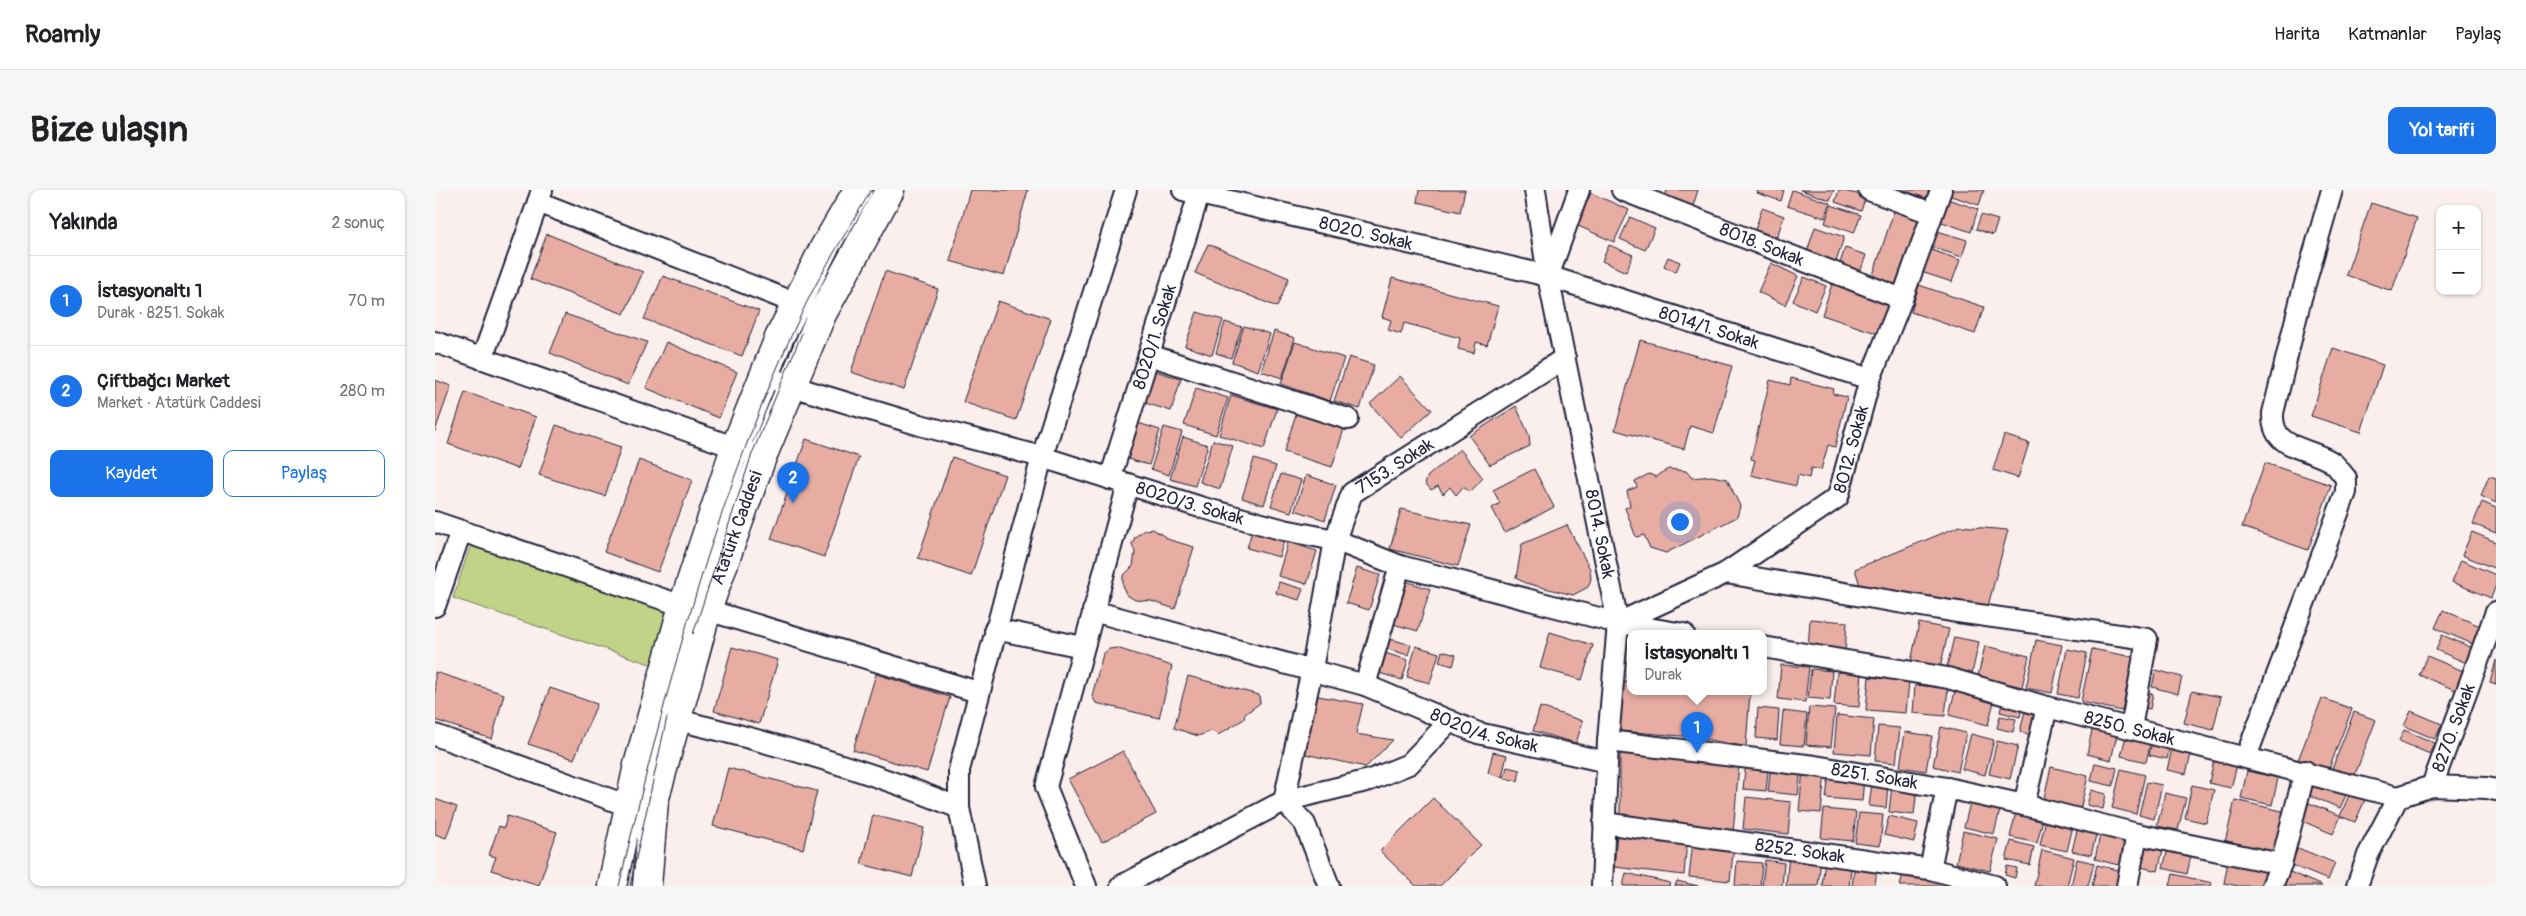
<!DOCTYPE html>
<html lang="tr">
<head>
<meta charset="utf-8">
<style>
  :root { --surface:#fff; --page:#f6f6f6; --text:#202124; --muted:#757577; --line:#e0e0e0; --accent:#1a73e8 }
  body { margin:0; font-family:Pangolin,sans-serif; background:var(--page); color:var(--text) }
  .controls { position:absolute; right:15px; top:15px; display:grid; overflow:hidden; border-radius:10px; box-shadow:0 1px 4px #0004 }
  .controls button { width:45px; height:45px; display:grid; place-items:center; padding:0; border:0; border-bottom:1px solid var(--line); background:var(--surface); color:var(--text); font:25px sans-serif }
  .you { position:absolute; left:1244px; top:331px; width:18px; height:18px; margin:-12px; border:4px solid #fff; border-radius:50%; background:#1a73e8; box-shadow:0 0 0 8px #1a73e833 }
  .badge { display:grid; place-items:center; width:32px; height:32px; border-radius:50%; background:var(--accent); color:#fff; font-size:16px; font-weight:700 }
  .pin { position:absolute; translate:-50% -41px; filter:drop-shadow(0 1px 2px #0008) }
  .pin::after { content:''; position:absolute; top:26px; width:18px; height:15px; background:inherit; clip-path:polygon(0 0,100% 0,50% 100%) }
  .popup { position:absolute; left:1192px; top:440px; width:140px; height:65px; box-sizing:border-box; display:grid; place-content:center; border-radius:10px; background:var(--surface); filter:drop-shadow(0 1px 4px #0005); font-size:16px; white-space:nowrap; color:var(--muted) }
  .popup b { font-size:19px; color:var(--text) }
  .popup::after { content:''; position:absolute; left:50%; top:100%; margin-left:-10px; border:10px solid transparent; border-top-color:var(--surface) }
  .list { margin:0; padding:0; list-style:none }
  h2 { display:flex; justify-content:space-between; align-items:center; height:65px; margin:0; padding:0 20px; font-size:21px }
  h2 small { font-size:16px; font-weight:400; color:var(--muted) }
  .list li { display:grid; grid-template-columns:32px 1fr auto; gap:15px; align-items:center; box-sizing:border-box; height:90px; padding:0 20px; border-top:1px solid var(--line) }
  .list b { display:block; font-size:19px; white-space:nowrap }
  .list p { margin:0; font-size:16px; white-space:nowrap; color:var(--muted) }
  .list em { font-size:16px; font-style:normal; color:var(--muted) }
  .actions { display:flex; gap:10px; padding:15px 20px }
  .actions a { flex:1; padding:11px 0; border:1px solid var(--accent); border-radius:10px; text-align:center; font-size:18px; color:var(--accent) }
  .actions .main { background:var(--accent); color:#fff }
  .map { position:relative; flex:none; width:2061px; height:696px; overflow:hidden; border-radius:10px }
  header { display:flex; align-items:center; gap:30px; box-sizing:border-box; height:70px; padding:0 25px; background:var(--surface); border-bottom:1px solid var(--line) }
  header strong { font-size:24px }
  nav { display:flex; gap:28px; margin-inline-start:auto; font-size:18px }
  .intro { display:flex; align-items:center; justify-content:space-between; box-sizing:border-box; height:120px; padding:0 30px }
  h1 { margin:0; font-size:35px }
  .button { padding:12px 22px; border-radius:10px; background:var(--accent); color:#fff; font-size:18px; font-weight:700 }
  main { display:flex; gap:30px; padding:0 30px }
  aside { flex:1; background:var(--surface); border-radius:10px; box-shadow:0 1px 4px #0004 }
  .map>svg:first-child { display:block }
</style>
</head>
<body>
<header>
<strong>Roamly</strong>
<nav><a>Harita</a><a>Katmanlar</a><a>Paylaş</a></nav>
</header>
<div class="intro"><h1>Bize ulaşın</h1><a class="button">Yol tarifi</a></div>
<main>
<aside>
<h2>Yakında<small>2 sonuç</small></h2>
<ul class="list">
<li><span class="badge">1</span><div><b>İstasyonaltı 1</b><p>Durak · 8251. Sokak</p></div><em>70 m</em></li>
<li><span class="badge">2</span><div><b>Çiftbağcı Market</b><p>Market · Atatürk Caddesi</p></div><em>280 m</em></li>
</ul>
<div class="actions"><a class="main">Kaydet</a><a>Paylaş</a></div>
</aside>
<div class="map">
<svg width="2061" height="696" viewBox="0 0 2061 696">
  <rect width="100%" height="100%" fill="#faefed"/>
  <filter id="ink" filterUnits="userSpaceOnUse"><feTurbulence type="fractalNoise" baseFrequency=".02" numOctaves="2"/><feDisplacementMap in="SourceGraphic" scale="10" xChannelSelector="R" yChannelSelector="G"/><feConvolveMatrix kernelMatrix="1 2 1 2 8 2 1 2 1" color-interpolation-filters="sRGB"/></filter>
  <g filter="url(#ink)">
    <!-- park -->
    <path fill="#c2d287" stroke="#727a61" d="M36,354l200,67 -18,54 -200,-67z"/>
    <!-- building -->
    <g fill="#e7ada3" stroke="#22223b">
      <path d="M535,0h58l-24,86 -54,-15z"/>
      <path d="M984,0h46l-5,22 -43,-10z"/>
      <path d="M1232,0h31l-5,16 -28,-9z"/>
      <path d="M1323,0h26l-3,11 -24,-8z"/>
      <path d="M1357,0l38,13 -5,15 -38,-12z"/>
      <path d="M1365,0h34l-4,10z"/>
      <path d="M1404,0l27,6 -5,15 -26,-9z"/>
      <path d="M1467,0h30l-3,9z"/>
      <path d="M1515,0h34l-5,15 -31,-10z"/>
      <path d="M1156,3l38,17 -15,32 -38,-17z"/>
      <path d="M1512,9l31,10 -7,23 -32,-11z"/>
      <path d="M1936,13l46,15 -25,73 -46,-16z"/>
      <path d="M1396,15l30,10 -7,18 -29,-10z"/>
      <path d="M1461,15l31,10 -25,73 -30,-10z"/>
      <path d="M1327,18l22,8 -7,21 -22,-7z"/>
      <path d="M1546,25l17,5 -5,15 -17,-6z"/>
      <path d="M1195,27l25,11 -10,22 -25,-11z"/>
      <path d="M1380,37l29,10 -9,28 -29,-10z"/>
      <path d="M1499,40l33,10 -5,17 -34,-11z"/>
      <path d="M112,44l96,38 -19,42 -94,-35z"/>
      <path d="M773,54l81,34 -12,29 -82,-34z"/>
      <path d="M1174,55l24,10 -7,17 -24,-11z"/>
      <path d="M1410,58l21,7 -6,18 -21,-7z"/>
      <path d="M1494,59l31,11 -8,22 -31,-10z"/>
      <path d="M1233,67l12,5 -4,10 -12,-6z"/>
      <path d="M1336,73l27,13 -13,29 -27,-13z"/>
      <path d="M450,81l53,18 -34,101 -53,-18z"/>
      <path d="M228,86l96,35 -17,45 -98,-37z"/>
      <path d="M1369,87l22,9 -11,25 -22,-10z"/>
      <path d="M957,88l106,28 -11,39 -11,-3 -2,11 -16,-4 2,-11 -56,-15 -3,11 -13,-4 3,-10 -9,-3z"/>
      <path d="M1398,91l60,20 -11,34 -60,-20z"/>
      <path d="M1484,95l65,22 -9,27 -64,-22z"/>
      <path d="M563,111l53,18 -35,101 -53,-18z"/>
      <path d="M762,122l26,8 -11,35 -27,-9z"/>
      <path d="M130,124l82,28 -19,43 -78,-32z"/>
      <path d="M790,132l17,5 -11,31 -15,-5z"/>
      <path d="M809,136l26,8 -12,37 -26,-9z"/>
      <path d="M839,141l21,7 -13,40 -21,-7z"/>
      <path d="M1205,150l92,26 -18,67 -24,-7 -6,23 -69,-19z"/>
      <path d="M231,152l71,30 -18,46 -73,-30z"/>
      <path d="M860,152l49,16 -14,43 -49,-17z"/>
      <path d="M1898,158l50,17 -22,67 -50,-16z"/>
      <path d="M914,167l25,8 -14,44 -26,-8z"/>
      <path d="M717,180l29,9 -10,32 -29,-9z"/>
      <path d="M965,186l32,34 -31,28 -31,-34z"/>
      <path d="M1356,188l43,11 -1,5 14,3 -12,50 -7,-2 -7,25 -10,-2 -2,10 -11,-3 -2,11 -45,-11 4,-15 -4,-1 19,-79 20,5z"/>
      <path d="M0,190l16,6 -16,45z"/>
      <path d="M761,198l32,10 -12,37 -32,-10z"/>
      <path d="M30,202l71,25 -18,52 -70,-25z"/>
      <path d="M796,205l46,14 -13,40 -45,-14z"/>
      <path d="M1081,216l13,29 1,11 -40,19 -21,-29z"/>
      <path d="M861,224l48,15 -12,38 -48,-15z"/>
      <path d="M700,232l25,8 -11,35 -25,-7z"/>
      <path d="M121,235l65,22 -16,49 -66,-21z"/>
      <path d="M729,237l18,5 -13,43 -18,-6z"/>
      <path d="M1569,245l25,8 -11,35 -25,-8z"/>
      <path d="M748,247l25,8 -13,41 -25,-7z"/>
      <path d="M371,249l53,18 -35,100 -53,-18z"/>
      <path d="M778,250l20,6 -13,43 -20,-7z"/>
      <path d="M1025,259l23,29 -13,14 -7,-5 -7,8 -6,-8 -7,7 -5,-8 -7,4 -6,-7 3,-7z"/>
      <path d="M517,267l53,18 -34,101 -53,-18z"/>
      <path d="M819,269l22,7 -12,39 -22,-7z"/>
      <path d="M204,270l53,20 -34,92 -54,-20z"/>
      <path d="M1830,273l66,22 -23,65 -66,-23z"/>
      <path d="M1099,279l20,38 -49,26 -13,-25 8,-5 -7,-13z"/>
      <path d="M1233,279l18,2 6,7 20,-2 15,3 13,27 -3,11 -71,36 -16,-5 -6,-13 -8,2 -11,-29 5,-2 -3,-15 10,-4 -2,-6 14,-7 7,3z"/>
      <path d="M846,284l20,6 -10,32 -20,-6z"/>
      <path d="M871,285l30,10 -11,35 -30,-10z"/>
      <path d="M2054,286l7,2v25l-15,-7z"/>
      <path d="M2047,312l14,6v25l-23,-9z"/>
      <path d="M966,319l70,16 -13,41 -68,-17z"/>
      <path d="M1132,335l23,44 1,10 -3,8 -15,8 -48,-12 -9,-5 6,-34z"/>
      <path d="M1525,336l48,4 -20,76 -127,-17 -6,-20z"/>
      <path d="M818,338l32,10 -6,19 -32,-9z"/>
      <path d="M718,339l17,11 24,7 -19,62 -24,-8 -16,-1 -8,-5 -4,-9v-10l10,-10 2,-14 -3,-8 3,-7 9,-7z"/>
      <path d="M2037,342l24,10v27l-34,-14z"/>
      <path d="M853,352l29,9 -10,33 -29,-8z"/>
      <path d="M2026,370l35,15v10l-5,13 -39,-16z"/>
      <path d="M922,378l23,7 -11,35 -23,-7z"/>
      <path d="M970,391l25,8 -12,42 -25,-7z"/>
      <path d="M844,392l24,7 -4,11 -23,-7z"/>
      <path d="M2008,420l37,16 -7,18 -38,-16z"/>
      <path d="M1375,429l37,3 -2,30 -37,-3z"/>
      <path d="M1484,433l30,6 -9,39 -29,-6z"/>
      <path d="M1115,442l43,13 -11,35 -42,-12z"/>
      <path d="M2007,445l33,14 -6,15 -33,-14z"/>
      <path d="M1519,447l25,5 -7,31 -25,-6z"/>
      <path d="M952,448l24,7 -3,10 -24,-7z"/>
      <path d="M1601,450l26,5 -10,48 -26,-5z"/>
      <path d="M981,456l23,7 -9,30 -23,-6z"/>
      <path d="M1550,456l44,10 -7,31 -44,-11z"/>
      <path d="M297,457l46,13 -19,64 -45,-13z"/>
      <path d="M682,458l55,18 -13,52 -63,-15 -4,-7 11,-42 6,-5z"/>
      <path d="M1632,459l20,4 -9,45 -20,-4z"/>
      <path d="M1657,459l41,8 -11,54 -41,-9z"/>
      <path d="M1007,461l14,4 -3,11 -14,-4z"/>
      <path d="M946,462l27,8 -6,20 -26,-8z"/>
      <path d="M1992,466l41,17 -8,19 -41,-17z"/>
      <path d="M2061,470v25l-6,-2z"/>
      <path d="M1346,475l28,2 -4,35 -27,-3z"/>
      <path d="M1376,479l21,2 -2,29 -22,-2z"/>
      <path d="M1721,480l26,7 -4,17 -26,-7z"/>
      <path d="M0,482l69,22 -12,45 -57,-19z"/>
      <path d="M1402,482l25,2 -3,33 -25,-2z"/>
      <path d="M441,484l74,23 -23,75 -74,-22z"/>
      <path d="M1196,485v17h119l-4,55 -51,-10 -75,-6 2,-44z"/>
      <path d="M753,486l71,19 1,8 -15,11 -1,5 -26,16 -6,-4 -14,5 -24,-8z"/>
      <path d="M1434,487l40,4 -3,32 -40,-3z"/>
      <path d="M1480,495l33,3 -3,28 -32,-3z"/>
      <path d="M1521,497l39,11 -7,27 -39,-10z"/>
      <path d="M115,498l47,16 -23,55 -46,-15z"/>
      <path d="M1706,501l12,3 -3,15 -13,-3z"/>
      <path d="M1757,501l29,6 -8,33 -29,-7z"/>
      <path d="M883,506l45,8 -7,30 37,6 -27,27 -66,-14z"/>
      <path d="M1887,508l30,11 -24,62 -30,-11z"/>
      <path d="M1568,510l19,5 -2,12 -20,-5z"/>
      <path d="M1591,516l15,4 -6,26 -15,-4z"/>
      <path d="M1105,517l43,14 -7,22 -43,-12z"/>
      <path d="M1374,517l26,2 -4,38 -25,-2z"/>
      <path d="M1323,518l21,2 -2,30 -21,-2z"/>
      <path d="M1348,521l24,3 -3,32 -24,-2z"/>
      <path d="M1976,521l31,13 -7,15 -31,-13z"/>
      <path d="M1919,522l22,8 -22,57 -22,-8z"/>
      <path d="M1402,525l37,4 -3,36 -37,-3z"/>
      <path d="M1565,526l16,3 -3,13 -16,-4z"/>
      <path d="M1443,536l22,2 -4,35 -21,-2z"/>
      <path d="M1506,537l25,6 -8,39 -25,-6z"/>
      <path d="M1657,540l25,5 -6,25 -24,-6z"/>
      <path d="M1969,540l31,13 -5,11 -31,-13z"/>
      <path d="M1470,542l27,4 -6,35 -26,-4z"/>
      <path d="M1536,544l23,6 -9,35 -23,-6z"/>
      <path d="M1691,546l25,5 -5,21 -25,-6z"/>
      <path d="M1718,549l18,4 -4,16 -18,-4z"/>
      <path d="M1562,551l21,5 -8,33 -21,-5z"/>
      <path d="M1738,555l19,5 -6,24 -19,-4z"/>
      <path d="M688,561l33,63 -54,28 -34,-63z"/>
      <path d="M1058,562l14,3 -5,22 -14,-4z"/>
      <path d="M1185,562l119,12 -6,69 -113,-17z"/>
      <path d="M1311,570l23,2 -3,29 -23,-2z"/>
      <path d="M1779,570l23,5 -6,23 -22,-5z"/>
      <path d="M1660,573l22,5 -4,18 -22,-5z"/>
      <path d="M1336,575l30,3 -3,27 -30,-3z"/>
      <path d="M1072,577l13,3 -2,11 -14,-3z"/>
      <path d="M1616,577l37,9 -8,34 -37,-8z"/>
      <path d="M293,578l89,23 -14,58 -90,-23z"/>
      <path d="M1686,579l24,6 -9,39 -24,-6z"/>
      <path d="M1368,580l22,2 -4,41 -22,-2z"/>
      <path d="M1812,581l31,7 -6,27 -31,-7z"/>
      <path d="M1394,584l35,4 -2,23 -36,-3z"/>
      <path d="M1876,590l35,15 -6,13 -34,-14z"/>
      <path d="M1712,592l15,3 -8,34 -15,-4z"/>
      <path d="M1437,593l16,2 -2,23 -17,-2z"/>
      <path d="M1457,595l25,3 -3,27 -25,-3z"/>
      <path d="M1757,595l22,5 -8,33 -21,-5z"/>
      <path d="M1656,600l15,4 -3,15 -16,-4z"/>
      <path d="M1730,603l21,5 -8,32 -21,-4z"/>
      <path d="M1915,603l15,7 -10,22 -15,-6z"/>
      <path d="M1311,607l45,5 -3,32 -45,-5z"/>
      <path d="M998,608l48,47 -41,41h-24l-36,-35z"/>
      <path d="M0,609l22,8 -11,31 -11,-4z"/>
      <path d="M1536,609l30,7 -7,28 -30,-7z"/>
      <path d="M1800,610l51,12 -10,42 -51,-12z"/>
      <path d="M1874,613l32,13 -8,18 -31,-13z"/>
      <path d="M1389,619l32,3 -3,29 -32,-3z"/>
      <path d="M1581,622l27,7 -6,24 -27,-6z"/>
      <path d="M1424,623l24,2 -3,31 -25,-3z"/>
      <path d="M438,625l51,13 -12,49 -51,-13z"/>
      <path d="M72,626l50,16 -18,53 -48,-15 5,-13 -7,-2 10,-29 5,2z"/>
      <path d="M1454,626l29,7 -4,19 -30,-7z"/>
      <path d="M1611,629l27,7 -6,25 -27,-6z"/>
      <path d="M1643,636l19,5 -6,24 -19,-4z"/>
      <path d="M1666,640l28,7 -7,29 -27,-7z"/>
      <path d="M1528,641l35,8 -8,32 -34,-8z"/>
      <path d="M1182,643l70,7 -3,35 -70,-8z"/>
      <path d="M1258,651l41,4 -4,36 -41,-4z"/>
      <path d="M1576,651l23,6 -4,18 -24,-5z"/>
      <path d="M1712,652l17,3 -6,26 -17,-4z"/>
      <path d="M1734,655l23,6 -5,23 -24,-6z"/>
      <path d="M1863,658l37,15 -7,17 -37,-15z"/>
      <path d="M1607,660l32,8 -7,28h-33z"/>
      <path d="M1354,665l32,4 -3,27h-32z"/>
      <path d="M1794,667l38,9 -5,20h-24l-14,-3z"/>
      <path d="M1390,669l27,2 -3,25h-27z"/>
      <path d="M1642,669l17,4 -6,23h-17z"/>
      <path d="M1330,670l19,3 -2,23h-20z"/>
      <path d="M1302,671l25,2 -2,23h-25z"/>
      <path d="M1420,674l22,3 -2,19h-23z"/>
      <path d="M1662,675l29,7 -3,14h-31z"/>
      <path d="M1572,676l10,2 -2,10 -10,-3z"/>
      <path d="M1855,682l32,14h-38z"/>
      <path d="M1191,683l44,10 -1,3h-46z"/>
      <path d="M1468,683l52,13h-55z"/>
      <path d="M1738,684l39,9 -1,3h-41z"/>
      <path d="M1242,691l21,5h-23z"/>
    </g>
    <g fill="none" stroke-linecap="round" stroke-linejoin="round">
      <defs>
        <g id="street">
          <path d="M107,0l-4,12 270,106"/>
          <path id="s1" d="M748,0l365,86 322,103"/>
          <path id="s2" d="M1100,0l13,86 70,347 -10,118 -6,145"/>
          <path id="s3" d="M1187,0l280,109"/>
          <path d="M1434,0l62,23"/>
          <path d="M1114,84l30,-84"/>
          <path d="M0,152l313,110"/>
          <path d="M714,165l199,64"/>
          <path d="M47,169l56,-157"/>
          <path id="s4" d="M328,185l28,11 129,39 122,32 158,50 84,23 51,10 65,26 218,57 66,11"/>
          <path id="s5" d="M675,289l89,-285"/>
          <path d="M0,332l248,84 24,4 271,82"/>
          <path d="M1291,383l225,38 196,28 -16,89"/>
          <path d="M0,416l26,-75"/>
          <path id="s6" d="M658,421l272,74 113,48 129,29"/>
          <path id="s7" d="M1183,433l108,-50 112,-76 32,-118 32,-80 39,-109"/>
          <path d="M560,439l88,18"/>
          <path id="s8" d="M1328,457l185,31 99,29 351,90 34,-11 55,2 9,2"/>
          <path d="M930,495l35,-119"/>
          <path d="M229,527c101,23 200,51 295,91"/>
          <path d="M0,545l207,76"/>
          <path id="s9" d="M1173,551l207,25 132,22 77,17 113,29 144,30"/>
          <path d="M1811,567l100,-265v-14c-4,-4 -8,-11 -13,-15 -23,-17 -62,-11 -60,-50l28,-115 31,-108"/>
          <path id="s10" d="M1997,596l64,-174"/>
          <path d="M1589,615l23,-98"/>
          <path id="s11" d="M1169,633l326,46 65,17"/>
          <path d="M1495,679l17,-81"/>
          <path d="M540,696l-16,-78v-38l83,-313 84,-267"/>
          <path d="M651,696l-40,-99 82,-303"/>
          <path d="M686,696l163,-85 86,-21 39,-16 41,-43"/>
          <path id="s12" d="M894,696l-24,-62 -21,-23 28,-132 23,-129 17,-47 213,-135"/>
          <path d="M1692,696l10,-52"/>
          <path d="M1837,696l9,-22 24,-93"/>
          <path d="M1922,696l11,-31 30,-58"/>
        </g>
        <g id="secondary">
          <path d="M177,696l26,-121 45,-159 52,-158 44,-110 45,-90 34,-58"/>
          <path id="s13" d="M212,696l7,-85 53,-191 55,-153 60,-143 68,-124"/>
        </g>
      </defs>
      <!-- street casing -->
      <use href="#street" stroke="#22223b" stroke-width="24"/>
      <!-- secondary casing -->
      <use href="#secondary" stroke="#22223b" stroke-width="31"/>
      <!-- street -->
      <use href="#street" stroke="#fff" stroke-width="20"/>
      <!-- secondary -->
      <use href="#secondary" stroke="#fff" stroke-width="28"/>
      <!-- tram -->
      <g stroke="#22223b" stroke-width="1">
        <path d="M258,444l59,-180 50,-121"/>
        <path d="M184,696c46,-195 99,-396 185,-578 19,-40 45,-79 67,-118"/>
        <path d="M195,696l37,-169"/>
      </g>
    </g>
  </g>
  <g text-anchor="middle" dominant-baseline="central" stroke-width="4.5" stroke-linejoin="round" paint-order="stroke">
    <!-- street labels -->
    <g font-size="18" fill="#22223b" stroke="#fff">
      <text stroke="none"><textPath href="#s1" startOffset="188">8020. Sokak</textPath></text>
      <text stroke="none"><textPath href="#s3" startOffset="150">8018. Sokak</textPath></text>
      <text stroke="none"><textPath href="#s1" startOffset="544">8014/1. Sokak</textPath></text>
      <text stroke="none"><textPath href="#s5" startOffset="149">8020/1. Sokak</textPath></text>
      <text stroke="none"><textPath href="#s7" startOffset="304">8012. Sokak</textPath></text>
      <text stroke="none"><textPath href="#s12" startOffset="464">7153. Sokak</textPath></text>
      <text stroke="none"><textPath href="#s4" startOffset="446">8020/3. Sokak</textPath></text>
      <text stroke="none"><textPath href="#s13" startOffset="371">Atatürk Caddesi</textPath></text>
      <text stroke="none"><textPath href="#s2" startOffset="350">8014. Sokak</textPath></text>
      <text stroke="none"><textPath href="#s10" startOffset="62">8270. Sokak</textPath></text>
      <text stroke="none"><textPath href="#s8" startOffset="376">8250. Sokak</textPath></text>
      <text stroke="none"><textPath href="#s6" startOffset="410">8020/4. Sokak</textPath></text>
      <text stroke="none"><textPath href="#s9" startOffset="269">8251. Sokak</textPath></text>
      <text stroke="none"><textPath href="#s11" startOffset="198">8252. Sokak</textPath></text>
    </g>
  </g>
</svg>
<div class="controls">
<button>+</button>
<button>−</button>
</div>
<div class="you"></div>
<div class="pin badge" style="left:1262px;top:563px">1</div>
<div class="popup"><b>İstasyonaltı 1</b>Durak</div>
<div class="pin badge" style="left:358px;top:313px">2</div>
</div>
</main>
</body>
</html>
